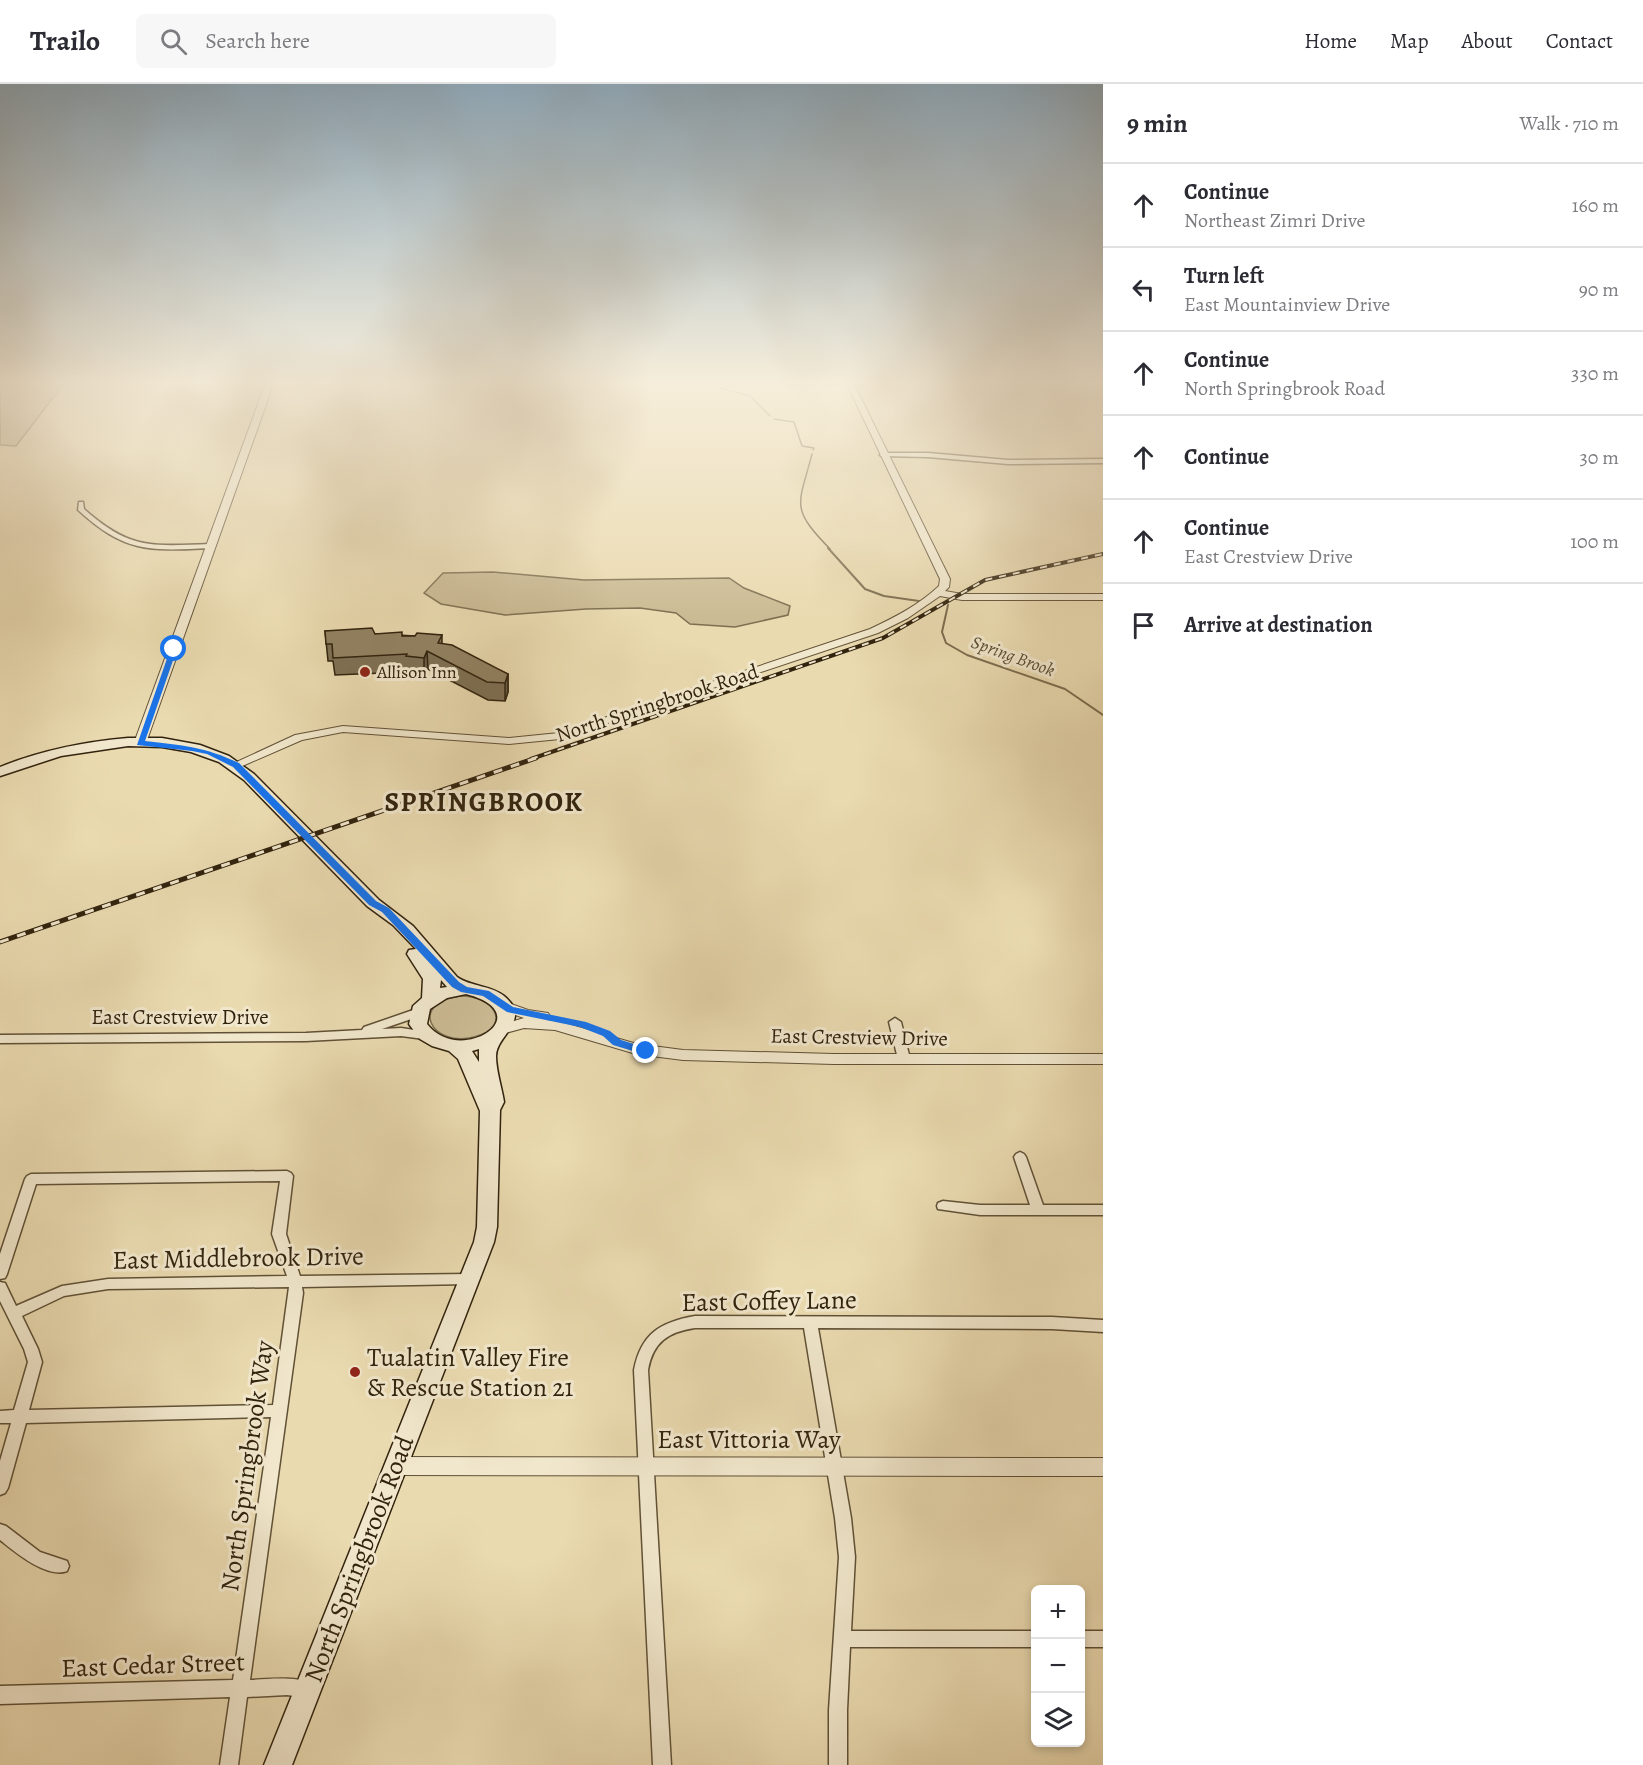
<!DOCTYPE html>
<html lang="en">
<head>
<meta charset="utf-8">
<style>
  :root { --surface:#fff; --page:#f7f7f7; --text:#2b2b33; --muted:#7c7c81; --line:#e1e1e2 }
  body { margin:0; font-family:Alegreya,serif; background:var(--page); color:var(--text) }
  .controls { position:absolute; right:18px; bottom:18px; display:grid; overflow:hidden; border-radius:9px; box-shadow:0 3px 9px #0003 }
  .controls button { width:54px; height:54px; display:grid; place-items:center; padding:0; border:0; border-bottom:2px solid var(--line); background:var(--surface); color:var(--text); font:30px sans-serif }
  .stop { position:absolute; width:18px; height:18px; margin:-14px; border:4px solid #1a73e8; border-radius:50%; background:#fff }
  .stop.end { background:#1a73e8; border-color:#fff; box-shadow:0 2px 6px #0008 }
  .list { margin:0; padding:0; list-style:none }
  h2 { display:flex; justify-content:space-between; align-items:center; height:78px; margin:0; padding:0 24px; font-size:26px }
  h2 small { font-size:20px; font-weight:400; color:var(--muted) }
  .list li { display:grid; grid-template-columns:39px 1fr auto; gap:18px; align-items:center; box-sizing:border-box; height:84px; padding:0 24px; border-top:2px solid var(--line) }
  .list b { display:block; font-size:22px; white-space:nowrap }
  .list p { margin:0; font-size:20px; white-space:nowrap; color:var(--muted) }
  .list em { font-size:20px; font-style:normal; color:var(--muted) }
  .icon { flex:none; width:33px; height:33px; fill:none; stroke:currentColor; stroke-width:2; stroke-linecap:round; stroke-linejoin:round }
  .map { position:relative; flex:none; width:1103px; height:1681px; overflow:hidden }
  header { display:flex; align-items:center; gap:36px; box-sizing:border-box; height:84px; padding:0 30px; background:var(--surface); border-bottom:2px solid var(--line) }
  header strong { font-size:28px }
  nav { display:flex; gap:33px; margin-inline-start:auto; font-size:21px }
  .search { width:420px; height:54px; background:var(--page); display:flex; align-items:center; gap:15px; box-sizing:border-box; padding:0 21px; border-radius:9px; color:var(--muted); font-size:22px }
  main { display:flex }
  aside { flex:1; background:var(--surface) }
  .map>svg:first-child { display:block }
</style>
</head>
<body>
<header>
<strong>Trailo</strong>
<div class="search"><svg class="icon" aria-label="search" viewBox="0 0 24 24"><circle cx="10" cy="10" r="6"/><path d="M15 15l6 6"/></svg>Search here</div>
<nav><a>Home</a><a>Map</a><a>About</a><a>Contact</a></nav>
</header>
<main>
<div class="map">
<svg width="1103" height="1681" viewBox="0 0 1103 1681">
  <rect width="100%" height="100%" fill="#eadab0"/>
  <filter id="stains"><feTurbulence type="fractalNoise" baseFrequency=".00333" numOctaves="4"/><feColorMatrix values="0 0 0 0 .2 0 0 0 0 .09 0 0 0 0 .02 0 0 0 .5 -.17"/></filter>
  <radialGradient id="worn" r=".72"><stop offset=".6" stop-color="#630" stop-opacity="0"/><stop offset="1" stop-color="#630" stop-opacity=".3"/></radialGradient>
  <!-- green -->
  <g fill="#cbbb94" stroke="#7e6f51" stroke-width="1.5">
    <path d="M0,298h65l-49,64 -16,-1z"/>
    <path d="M725,298h119l1,2 -120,2z"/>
    <path d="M493,488l91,8 145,-2 15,10 46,18 -2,9 -53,12 -45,-3 -14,-11 -36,-5 -54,1 -81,6 -64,-11 -17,-11 19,-20z"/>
    <path d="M460,912c35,-1 53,31 14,41 -43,11 -66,-34 -14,-41z"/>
  </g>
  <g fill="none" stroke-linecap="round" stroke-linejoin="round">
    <!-- stream-far1 -->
    <g stroke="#7b6c4e" stroke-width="1.5">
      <path d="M712,298l8,6 30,8 20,20"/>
      <path d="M774,335l20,3 8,24 12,2 -1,2"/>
      <path d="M812,370c-13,51 -23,53 18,95"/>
    </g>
    <!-- stream -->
    <g stroke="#7b6c4e" stroke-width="2">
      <path d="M828,464l37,41 19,7 35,5"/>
      <path d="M948,521l-6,27 4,11 21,12 98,34 38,26"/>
    </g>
    <defs>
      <g id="minor">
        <path d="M883,369h45l80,7 95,-1v4l-95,1 -80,-7 -47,-1 -1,-1z"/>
        <path d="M79,418h4l1,7c46,41 67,37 126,35l4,2 -4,2c-61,3 -85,5 -132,-38z"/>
        <path d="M419,924l6,4 -2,3 -41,14 19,-1 27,4 2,3 -6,4 -23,-3 -95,5 -306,2v-8l306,-2 56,-3 2,-3z"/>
        <path d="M895,934l6,4 9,37 -2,3h-8l-2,-3 -9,-37z"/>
        <path d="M1020,1068l4,2 2,3 17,48h60v10h-123l-42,-6 -1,-3 1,-3 5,-2 37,4h50l-16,-48 2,-3z"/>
        <path d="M287,1087l4,2 2,3 -7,58 14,42 169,-2 5,1 2,4 -2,4 -5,1 -167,3 1,6 -53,387c21,-1 44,-4 64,4l3,6 -3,6 -6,2 -21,-3 -40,2 -9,68h-18l10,-68 -230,7v-18l233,-6 38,-263 -245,6 -18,65 -3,5 -5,2v-34l11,-38h-11v-12l14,-1 14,-48 -4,-13 -24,-48v-19l5,1 11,23 46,-20 46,-7 179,-3 -15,-42 8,-53 -244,3 -29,90 -2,4 -5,1v-25l25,-75 2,-3 4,-2zM289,1203l-16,118 -244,5 13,-48 -4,-13 -16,-33 42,-20 44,-7z"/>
        <path d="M695,1232l357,1 51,3v12l-51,-3 -234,-1 33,190 4,39 -4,74h185v16h-186l-3,63v55h-18v-55l10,-153 -4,-39 -31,-190h-109c-27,4 -42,14 -47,42l23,395h-18l-19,-395c7,-36 26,-48 61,-54z"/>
        <path d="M0,1440l6,2 34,26 27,9 2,5 -2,5c-20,8 -52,-19 -67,-31z"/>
        <rect x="1080" y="1547" width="23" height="16"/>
      </g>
      <g id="tertiary">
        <path d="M266,298h8l-128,361 -6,3 -4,-1 -2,-2z"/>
        <path d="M846,298h7l97,197 -1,8 -4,4 17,3h141v6h-141l-22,-4 -32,22 -30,15 -318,106 -51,5 -166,-12 -41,8 -62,27h-8l-2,-2 65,-30 48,-9 166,12 50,-5 311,-104c25,-12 49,-24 69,-43l1,-7z"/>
        <path d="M503,917l25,9 20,3 2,3 -3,4 14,2 76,22 46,6 151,4h269v10h-269l-151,-4 -47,-6 -81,-24 -31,-2 -22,6 -5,-2 -2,-3 2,-3 27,-8 -26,-9 -2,-3 2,-3z"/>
        <path d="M396,1373l707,1v18l-707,-1 -7,-3 -3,-6 3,-6z"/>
      </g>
      <path id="secondary" d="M128,654h34l38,7 29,11 25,18 125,126 34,26 44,51c14,10 34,8 47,19 29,24 -8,39 -8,60 0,15 6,32 8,46l-4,8 -3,117 -3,15 -202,523h-28l210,-523 3,-15 3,-116 -22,-52 -9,-8 -17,-5 -12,-7 -11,-15 4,-18 9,-8 1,-19 -16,-25 2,-4 7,-1 -23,-24 -26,-19 -123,-126 -25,-18 -28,-10 -29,-5 -34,-1 -67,10 -61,20v-9c42,-17 83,-25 128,-29zM441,896l6,7 -7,1zM466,910c76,20 -6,73 -39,30l3,-15 17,-11zM479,965v13l-7,-11z"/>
    </defs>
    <!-- minor casing -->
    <use href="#minor" stroke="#605136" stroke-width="3"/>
    <!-- tertiary casing -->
    <use href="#tertiary" stroke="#605136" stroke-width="2"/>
    <!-- secondary casing -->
    <use href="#secondary" stroke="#32230e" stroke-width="3"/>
    <!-- minor -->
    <use href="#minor" fill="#f1e7cc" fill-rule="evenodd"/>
    <!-- tertiary -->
    <use href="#tertiary" fill="#f1e7cc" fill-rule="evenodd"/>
    <!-- secondary -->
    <use href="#secondary" fill="#f1e7cc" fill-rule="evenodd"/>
    <defs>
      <path id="rail-far1" d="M531,675l352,-121 102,-58 118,-26"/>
      <path id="rail" d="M0,858l536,-184"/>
    </defs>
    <!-- rail-far1 casing -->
    <use href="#rail-far1" stroke="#32230e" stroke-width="4"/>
    <!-- rail casing -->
    <use href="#rail" stroke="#32230e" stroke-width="5"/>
    <!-- rail-far1 -->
    <use href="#rail-far1" stroke="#f1e7cc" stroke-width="2" stroke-dasharray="7" stroke-linecap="butt"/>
    <!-- rail -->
    <use href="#rail" stroke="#f1e7cc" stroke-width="3" stroke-dasharray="9" stroke-linecap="butt"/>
  </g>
  <!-- wall -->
  <path fill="#7e7054" stroke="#32230e" stroke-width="1.5" d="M325,547l90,5 27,-1v9l66,30v18l-3,9 -17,-1 -60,-31 -4,6 -17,-1v-2l-72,3 -2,-14h-5z"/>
  <!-- shaded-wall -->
  <g fill="#665b45" stroke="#32230e" stroke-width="1.5">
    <path d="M427,567l1,18 -4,6v-17z"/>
    <path d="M508,590v18l-3,9v-18z"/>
  </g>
  <!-- building -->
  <path fill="#928262" stroke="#32230e" stroke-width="1.5" d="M372,544l3,6 27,-2v4h13l2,-3 25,2 -4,8 14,2 56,29 -3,9 -18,-1 -60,-31 -3,7 -18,-2 1,-2 -74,4 -1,-14h-6l-1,-13z"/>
  <!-- sky -->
  <linearGradient id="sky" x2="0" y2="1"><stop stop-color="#8faabc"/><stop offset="0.56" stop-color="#f6eedb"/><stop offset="1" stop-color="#f6eedb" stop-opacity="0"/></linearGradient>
  <rect width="1103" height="533" fill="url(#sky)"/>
  <!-- route -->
  <path fill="#1a73e8" d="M171,563l6,2 -32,92c37,4 60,6 94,22l137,138 13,7 70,74 8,5 22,4 24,16 73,15 24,9 11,9 29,9v5l-4,1 -33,-10 -10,-9 -23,-9 -73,-15 -24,-16 -22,-4 -9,-5 -70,-75 -13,-7 -136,-138 -26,-13 -15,-3 -55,-6z"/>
  <!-- markers -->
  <g fill="#8f2418" stroke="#f1e7cc" stroke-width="2">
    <circle cx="365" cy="588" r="6"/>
    <circle cx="355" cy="1288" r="6"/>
  </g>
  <g text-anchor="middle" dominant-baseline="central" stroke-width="6" stroke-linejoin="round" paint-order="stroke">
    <!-- far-water labels -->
    <g font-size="18" font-style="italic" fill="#5c4d33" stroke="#f1e7cc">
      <text transform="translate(1013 572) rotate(20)">Spring Brook</text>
    </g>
    <!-- far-poi labels -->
    <g font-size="18" fill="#32230e" stroke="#f1e7cc" text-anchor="start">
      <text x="377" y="588">Allison Inn</text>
    </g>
    <!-- street labels -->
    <g font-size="21" fill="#32230e" stroke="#f1e7cc">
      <text transform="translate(657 619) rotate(-18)">North Springbrook Road</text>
      <text x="180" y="933">East Crestview Drive</text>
      <text transform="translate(859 953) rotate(1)">East Crestview Drive</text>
    </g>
    <!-- near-street labels -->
    <g font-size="26" fill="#32230e" stroke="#f1e7cc">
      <text transform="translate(238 1174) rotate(-1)">East Middlebrook Drive</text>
      <text transform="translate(769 1217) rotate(-1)">East Coffey Lane</text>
      <text x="749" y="1355">East Vittoria Way</text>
      <text transform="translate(247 1382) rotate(-82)">North Springbrook Way</text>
      <text transform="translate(359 1475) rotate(-69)">North Springbrook Road</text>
      <text transform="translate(153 1581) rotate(-2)">East Cedar Street</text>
    </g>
    <!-- near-poi labels -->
    <g font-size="26" fill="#32230e" stroke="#f1e7cc" text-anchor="start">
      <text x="367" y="1273">Tualatin Valley Fire<tspan x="367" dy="30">&amp; Rescue Station 21</tspan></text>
    </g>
    <!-- district labels -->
    <g font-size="27" font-weight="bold" letter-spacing="1.5" fill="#32230e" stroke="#f1e7cc">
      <text x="484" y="718">SPRINGBROOK</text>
    </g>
  </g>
  <rect width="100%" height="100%" filter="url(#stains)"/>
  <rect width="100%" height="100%" fill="url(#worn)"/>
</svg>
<div class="controls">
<button>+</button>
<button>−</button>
<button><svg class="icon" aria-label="layers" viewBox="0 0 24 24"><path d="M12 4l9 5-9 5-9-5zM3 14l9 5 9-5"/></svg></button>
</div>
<div class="stop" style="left:174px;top:565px"></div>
<div class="stop end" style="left:646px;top:967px"></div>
</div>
<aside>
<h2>9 min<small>Walk · 710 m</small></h2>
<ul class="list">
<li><svg class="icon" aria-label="ahead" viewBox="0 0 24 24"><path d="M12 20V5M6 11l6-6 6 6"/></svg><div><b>Continue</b><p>Northeast Zimri Drive</p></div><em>160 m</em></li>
<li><svg class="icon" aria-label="left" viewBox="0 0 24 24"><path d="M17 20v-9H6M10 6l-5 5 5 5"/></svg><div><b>Turn left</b><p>East Mountainview Drive</p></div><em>90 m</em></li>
<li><svg class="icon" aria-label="ahead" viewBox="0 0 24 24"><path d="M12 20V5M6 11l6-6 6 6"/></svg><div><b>Continue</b><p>North Springbrook Road</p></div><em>330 m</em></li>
<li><svg class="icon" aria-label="ahead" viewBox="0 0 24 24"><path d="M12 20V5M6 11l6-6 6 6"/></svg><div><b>Continue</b></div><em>30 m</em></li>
<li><svg class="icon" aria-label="ahead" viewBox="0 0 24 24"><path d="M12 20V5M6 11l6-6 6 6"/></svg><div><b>Continue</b><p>East Crestview Drive</p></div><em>100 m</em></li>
<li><svg class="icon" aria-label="arrive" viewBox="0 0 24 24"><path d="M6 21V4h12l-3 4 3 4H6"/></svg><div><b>Arrive at destination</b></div></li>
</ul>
</aside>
</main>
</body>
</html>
